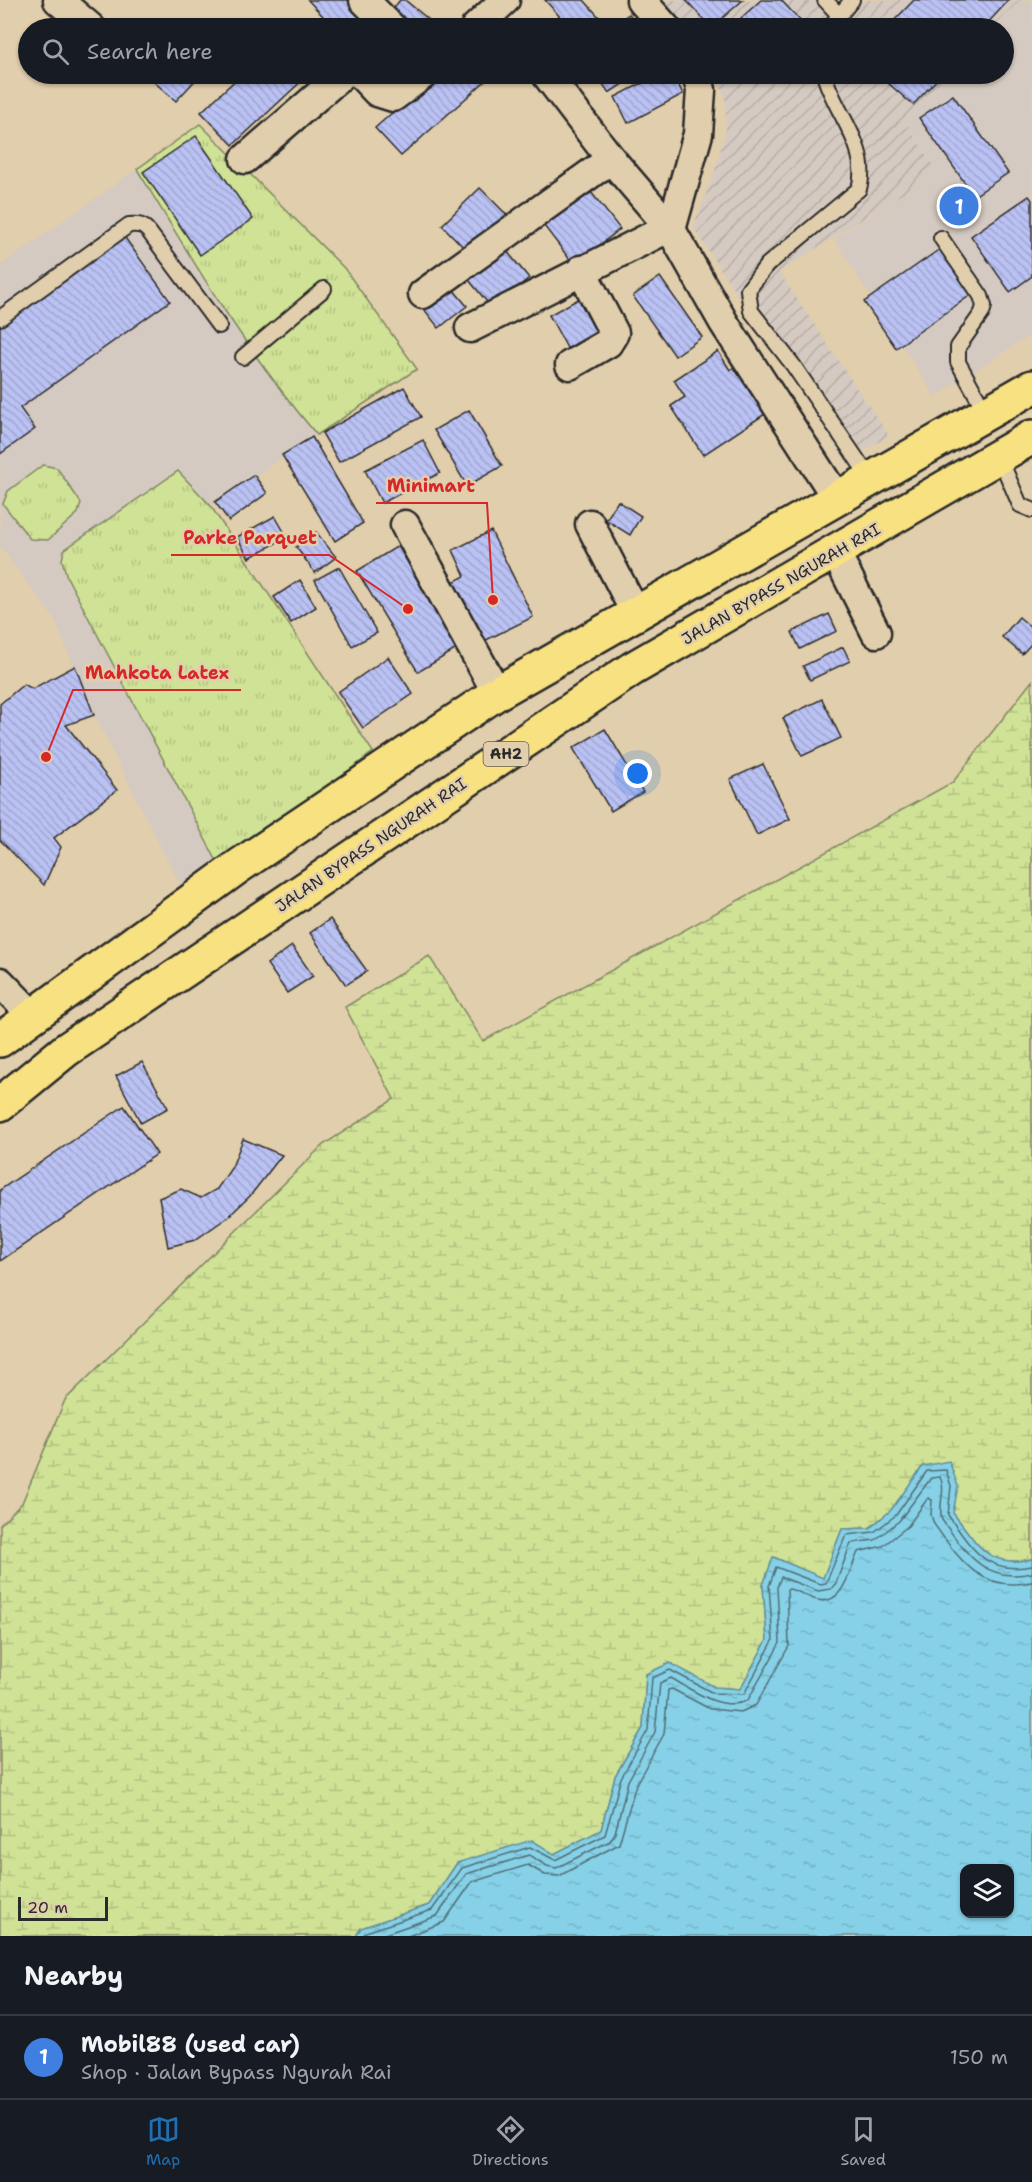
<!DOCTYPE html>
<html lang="en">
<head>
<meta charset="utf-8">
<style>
  :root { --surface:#171b24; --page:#242831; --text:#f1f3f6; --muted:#9ea1a6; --line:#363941; --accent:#1f6fb2 }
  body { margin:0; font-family:"Shantell Sans",sans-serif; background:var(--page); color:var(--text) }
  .controls { position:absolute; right:18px; bottom:18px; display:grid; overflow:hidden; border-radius:12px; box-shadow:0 2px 4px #0004 }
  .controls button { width:54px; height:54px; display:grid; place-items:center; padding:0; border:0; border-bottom:2px solid var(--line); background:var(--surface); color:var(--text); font:30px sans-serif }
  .scale { position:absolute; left:18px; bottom:15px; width:90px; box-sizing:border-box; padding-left:6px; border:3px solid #2b2b2b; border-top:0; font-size:16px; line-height:21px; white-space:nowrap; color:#2b2b2b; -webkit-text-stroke:4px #e1ceac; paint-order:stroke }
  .you { position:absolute; left:638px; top:774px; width:21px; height:21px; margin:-15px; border:4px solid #fff; border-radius:50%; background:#1a73e8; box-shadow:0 0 0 9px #1a73e833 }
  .badge { display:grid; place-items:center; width:39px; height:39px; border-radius:50%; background:var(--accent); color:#fff; font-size:20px; font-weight:700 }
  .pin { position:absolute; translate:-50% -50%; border:3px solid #fff; box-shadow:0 2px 6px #0006 }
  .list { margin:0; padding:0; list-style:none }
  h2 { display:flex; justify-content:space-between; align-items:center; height:78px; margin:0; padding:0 24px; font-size:26px }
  h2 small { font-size:20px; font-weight:400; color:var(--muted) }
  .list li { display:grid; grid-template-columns:39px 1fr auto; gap:18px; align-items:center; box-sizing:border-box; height:84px; padding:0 24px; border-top:2px solid var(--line) }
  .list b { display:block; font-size:22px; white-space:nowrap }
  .list p { margin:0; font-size:20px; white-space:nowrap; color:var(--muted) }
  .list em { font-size:20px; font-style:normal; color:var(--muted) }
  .icon { flex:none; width:33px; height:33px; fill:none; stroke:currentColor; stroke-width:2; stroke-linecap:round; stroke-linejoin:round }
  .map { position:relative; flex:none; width:1032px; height:1936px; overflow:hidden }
  .search { position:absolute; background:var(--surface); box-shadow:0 2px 4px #0004; left:18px; right:18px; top:18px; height:66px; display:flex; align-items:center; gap:15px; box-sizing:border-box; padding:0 21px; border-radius:33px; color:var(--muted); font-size:22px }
  .sheet { height:162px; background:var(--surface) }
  nav { display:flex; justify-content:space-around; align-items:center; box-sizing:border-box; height:84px; border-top:2px solid var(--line); background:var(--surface); font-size:16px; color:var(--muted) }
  nav a { display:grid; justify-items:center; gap:3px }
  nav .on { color:var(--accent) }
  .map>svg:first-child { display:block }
</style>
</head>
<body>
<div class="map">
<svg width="1032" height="1936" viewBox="0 0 1032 1936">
  <defs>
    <pattern id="industrial-furrows" width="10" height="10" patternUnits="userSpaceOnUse" patternTransform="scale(1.5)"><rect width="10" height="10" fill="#d5cac1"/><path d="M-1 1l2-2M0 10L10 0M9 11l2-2" fill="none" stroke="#b7aea6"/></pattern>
    <pattern id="grass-tufts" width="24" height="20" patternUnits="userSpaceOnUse" patternTransform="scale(1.5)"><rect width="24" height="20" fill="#d0e296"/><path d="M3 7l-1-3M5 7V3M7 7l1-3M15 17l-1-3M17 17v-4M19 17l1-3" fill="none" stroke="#b3c281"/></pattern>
    <pattern id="wetland-marsh" width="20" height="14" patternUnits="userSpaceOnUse" patternTransform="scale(1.5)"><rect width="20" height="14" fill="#d0e296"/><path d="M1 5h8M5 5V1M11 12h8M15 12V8" fill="none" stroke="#b3c281"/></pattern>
    <pattern id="water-ripples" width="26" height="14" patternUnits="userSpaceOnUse" patternTransform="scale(1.5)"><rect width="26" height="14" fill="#86d1e7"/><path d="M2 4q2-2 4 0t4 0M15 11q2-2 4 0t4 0" fill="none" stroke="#74b4c6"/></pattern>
    <pattern id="building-back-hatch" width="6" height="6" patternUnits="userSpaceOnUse" patternTransform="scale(1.5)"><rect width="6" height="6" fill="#bac1f3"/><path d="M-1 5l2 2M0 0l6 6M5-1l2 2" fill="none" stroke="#a0a6d0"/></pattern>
  </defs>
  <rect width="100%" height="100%" fill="#e1ceac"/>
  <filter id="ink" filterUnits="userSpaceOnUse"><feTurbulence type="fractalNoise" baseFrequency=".0167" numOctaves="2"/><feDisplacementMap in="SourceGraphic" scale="12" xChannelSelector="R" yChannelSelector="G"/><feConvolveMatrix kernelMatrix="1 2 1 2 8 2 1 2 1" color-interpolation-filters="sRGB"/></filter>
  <g filter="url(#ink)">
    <!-- built -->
    <g fill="#d5cac1">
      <path d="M1020,0h12v334l-97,63 -101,-158 102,-67 -31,-51 45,-47h54v-46h-11z"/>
      <path d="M200,124l144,144 73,101 -206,136 162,247 -187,144 -92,-181 -40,-97 -54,-71v-281z"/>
    </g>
    <!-- industrial -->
    <g fill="url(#industrial-furrows)">
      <path d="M656,0h364l-27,28h-311z"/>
      <path d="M715,74h235l-45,47 32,51 -158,100 110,164 -44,24 -152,-233 21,-53 12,-45 -1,-32z"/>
    </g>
    <!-- grass -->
    <g fill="url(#grass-tufts)" stroke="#7e8660" stroke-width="1.5">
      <path d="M200,124l144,144 73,101 -100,66c-70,-82 -125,-175 -180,-266z"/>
      <path d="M43,465l14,3 24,35 -3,10 -30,27 -18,-1 -27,-35 5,-13z"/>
      <path d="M178,471l32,34 163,247 -152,117 -154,-292 -5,-17 2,-10z"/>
    </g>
    <!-- wetland -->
    <path fill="url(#wetland-marsh)" stroke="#7e8660" stroke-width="1.5" d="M1032,681v878c-45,10 -54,-15 -79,-46l4,-27 -34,-20 -32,45 -22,17 -27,1 -19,50 -49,-22 -11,28 4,55 -27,49 -25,-1 -45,-25 -24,11 -3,54 -28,48 -14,54 -47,24 -97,9 -28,42 -68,23 -5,8h-356v-411l22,-22 43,-103 258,-255 71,-46 -49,-92 84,-51 54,85 470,-259z"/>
    <!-- water -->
    <path fill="url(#water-ripples)" stroke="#628f9c" stroke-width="1.5" fill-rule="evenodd" d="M949,1461l9,25 -5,27c25,31 34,56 79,46v377h-676l5,-8 68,-23 28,-42 75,-23 22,14 47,-24 14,-54 28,-48 3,-54 24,-11 45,24 25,2 27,-49 -4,-55 10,-28 50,21 19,-49 28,-1 21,-18 32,-44zM964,1868h46v46h-46z"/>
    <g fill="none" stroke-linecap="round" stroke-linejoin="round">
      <!-- shore -->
      <g stroke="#4f6d76" stroke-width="1.5">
        <path d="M363,1936l3,-4 66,-22 30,-42 68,-21 25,13 50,-25 16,-57 27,-48 4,-52 18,-8 43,23 31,1 29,-53 -4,-55 7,-19 44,17 6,-1 20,-48 28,-3 22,-17 31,-44 19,-1 5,16 -3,29c24,34 38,60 84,51"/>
        <path d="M379,1936l58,-20 29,-42 63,-19 18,11 9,2 54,-27 5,-8 13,-52 27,-49 5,-49 11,-5c21,12 52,35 77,22l32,-57 -3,-56 4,-10 37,14 13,-2 5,-6 15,-40 24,-3 24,-19 32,-43 9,-1c7,14 -3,28 2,43 25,34 42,63 90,53"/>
        <path d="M408,1936l36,-14 28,-40 56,-17 17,10 14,1 60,-32 17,-60 28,-50 4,-44 4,-1 38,20 31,3 15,-7 33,-59 -2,-57c9,0 18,7 27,10 29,10 35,-28 44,-47l25,-6 25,-20 20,-28 4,2 -1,15 3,9c26,37 48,69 98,58"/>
      </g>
    </g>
    <!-- building -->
    <g fill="url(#building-back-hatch)" stroke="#2b2b2b" stroke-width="1.5">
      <path d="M308,0h47l26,28h-47z"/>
      <path d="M400,0h5l29,24 -4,4h-17l-21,-18z"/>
      <path d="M545,0h39l22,25 -3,3h-33z"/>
      <path d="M686,0h57l-32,28z"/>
      <path d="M761,0h20l26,28h-58l-9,-9z"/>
      <path d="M914,0h95l-26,28h-96z"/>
      <path d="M629,14l11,14h-32z"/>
      <path d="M145,74h56l-25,27z"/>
      <path d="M242,74h67l-76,71 -32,-33z"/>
      <path d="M375,74h33l-18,16z"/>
      <path d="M436,74h57l-92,82 -26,-28z"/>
      <path d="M596,74h42l-29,19z"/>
      <path d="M660,74h13l10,20 -55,29 -13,-26z"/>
      <path d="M878,74h64l-29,31z"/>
      <path d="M953,95l55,78 -34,23 -55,-78z"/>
      <path d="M196,136l57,83 -53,36 -57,-83z"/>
      <path d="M584,183l36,46 -46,36 -36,-47z"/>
      <path d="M480,188l28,28 -38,38 -28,-29z"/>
      <path d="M1029,196l3,4v76l-22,16 -39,-56z"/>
      <path d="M123,235l47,66 -150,107 15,21 -35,25v-132z"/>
      <path d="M501,244l28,34 -37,30 -28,-34z"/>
      <path d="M940,249l32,45 -76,54 -32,-46z"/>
      <path d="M660,277l42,60 -27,19 -42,-60z"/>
      <path d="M447,282l20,24 -28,22 -20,-25z"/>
      <path d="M586,295l24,41 -38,21 -23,-42z"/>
      <path d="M718,351l12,19 4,-3 31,47 -62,41 -32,-49 14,-9 -11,-17z"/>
      <path d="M404,387l17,30 -82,45 -17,-29z"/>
      <path d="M469,410l33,56 -35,20 -33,-56z"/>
      <path d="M312,437l51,86 -28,18 -53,-86z"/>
      <path d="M423,440l17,33 -58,30 -17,-33z"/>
      <path d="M254,475l13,18 -38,28 -14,-19z"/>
      <path d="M618,501l23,15 -11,19 -24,-15z"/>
      <path d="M275,516l12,21 -38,21 -12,-21z"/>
      <path d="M491,531l42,86 -51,25 -29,-60 12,-6 -12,-26z"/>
      <path d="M316,532l20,25 -21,16 -19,-26z"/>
      <path d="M398,546l62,101 -42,25 -61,-101z"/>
      <path d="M339,567l38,66 -25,13 -37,-66z"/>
      <path d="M300,580l16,27 -25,16 -17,-26z"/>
      <path d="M829,614l8,17 -37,18 -8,-17z"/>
      <path d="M1019,617l13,11v15l-10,11 -20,-17z"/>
      <path d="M843,647l7,14 -40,19 -7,-14z"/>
      <path d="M388,657l25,37 -50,34 -25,-36z"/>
      <path d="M75,666l19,49 -28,10 51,65 -63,48 7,9 -17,38 -44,-45v-136l24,-20 8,5z"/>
      <path d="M822,699l19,39 -39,18 -19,-38z"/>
      <path d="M605,729l38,63 -32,19 -38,-63z"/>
      <path d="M763,764l27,55 -33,16 -27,-56z"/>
      <path d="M330,919l37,52 -21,14 -36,-52z"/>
      <path d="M292,946l21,30 -26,17 -20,-29z"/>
      <path d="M142,1062l26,46 -27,15 -25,-47z"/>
      <path d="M124,1106l33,48 -157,107v-71z"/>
      <path d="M243,1139l39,16 -32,41 -22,21 -33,23 -27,7 -9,-49 22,-9 20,9 16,-9 15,-22z"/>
    </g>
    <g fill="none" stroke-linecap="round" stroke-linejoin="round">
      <defs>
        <g id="service">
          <path d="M825,0l13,14"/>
          <path d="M829,28l23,-28"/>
          <path d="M824,74c10,39 47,72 35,115l-92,76 -19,25 3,21 42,54 78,115"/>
          <path d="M941,238l40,58 3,10 -2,7 -24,34v15l28,51"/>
          <path d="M0,318l129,-93c9,-1 15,0 20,7l70,94"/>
          <path d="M243,357l81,-68"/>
          <path d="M999,456l21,49 12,5"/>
        </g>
        <g id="minor">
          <path d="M58,0l33,28"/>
          <path d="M364,0l28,28"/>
          <path d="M641,0l25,28"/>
          <path d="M475,28l30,-28"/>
          <path d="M360,74l17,18 16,5 31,-23"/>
          <path d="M546,74l65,85 59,69 54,95 114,177"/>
          <path d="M245,159l98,-85"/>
          <path d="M423,294l188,-135"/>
          <path d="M470,328l202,-102 26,-92 3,-44 -4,-16"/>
          <path d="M570,365l38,-22 6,-10 -33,-63"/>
          <path d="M590,524l46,90"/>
          <path d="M405,525l92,168"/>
          <path d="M836,553l40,80"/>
          <path d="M0,982l32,33"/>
        </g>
        <g id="trunk">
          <path d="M0,1040l239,-174 258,-173 535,-306"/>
          <path d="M0,1104l66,-54 566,-381 400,-232"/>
        </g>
      </defs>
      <!-- service casing -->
      <use href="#service" stroke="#2b2b2b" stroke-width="18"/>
      <!-- minor casing -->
      <use href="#minor" stroke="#2b2b2b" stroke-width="33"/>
      <!-- trunk casing -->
      <use href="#trunk" stroke="#2b2b2b" stroke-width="38"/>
      <!-- service -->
      <use href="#service" stroke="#e1ceac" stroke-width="14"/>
      <!-- minor -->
      <use href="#minor" stroke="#e1ceac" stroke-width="28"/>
      <!-- trunk -->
      <use href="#trunk" stroke="#f8e181" stroke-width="33"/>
    </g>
  </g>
  <g text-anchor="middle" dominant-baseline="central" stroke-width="5" stroke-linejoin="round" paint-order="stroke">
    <!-- shield labels -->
    <rect fill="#e1ceac" stroke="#625c52" stroke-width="1.5" x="483.5" y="742" width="45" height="24" rx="4.5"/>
    <g font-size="15" font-weight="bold" fill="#2b2b2b">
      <text x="506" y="754">AH2</text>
    </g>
    <!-- street labels -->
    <g font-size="16" fill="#2b2b2b" stroke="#e1ceac">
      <text transform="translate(781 584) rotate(-30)">JALAN BYPASS NGURAH RAI</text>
      <text transform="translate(371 845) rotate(-34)">JALAN BYPASS NGURAH RAI</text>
    </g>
  </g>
  <!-- callouts -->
  <path fill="none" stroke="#d62828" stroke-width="2" d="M493 600L487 503H376M408 609L329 555H171M46 757L73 690H241"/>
  <g fill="#d62828" stroke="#e1ceac" stroke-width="2">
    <circle cx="493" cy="600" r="6"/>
    <circle cx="408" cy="609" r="6"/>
    <circle cx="46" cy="757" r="6"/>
  </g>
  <g font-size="18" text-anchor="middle" font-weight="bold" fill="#d62828" stroke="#e1ceac" stroke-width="5" stroke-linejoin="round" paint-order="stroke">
    <text x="431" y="492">Minimart</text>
    <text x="250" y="544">Parke Parquet</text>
    <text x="157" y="679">Mahkota Latex</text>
  </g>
</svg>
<div class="controls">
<button><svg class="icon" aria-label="layers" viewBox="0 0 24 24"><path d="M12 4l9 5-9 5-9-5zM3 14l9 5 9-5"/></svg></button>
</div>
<div class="scale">20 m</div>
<div class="you"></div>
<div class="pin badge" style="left:959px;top:206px;background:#3f7fe0">1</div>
<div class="search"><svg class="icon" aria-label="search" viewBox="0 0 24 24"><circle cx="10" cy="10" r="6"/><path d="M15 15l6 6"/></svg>Search here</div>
</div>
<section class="sheet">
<h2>Nearby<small></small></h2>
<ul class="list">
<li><span class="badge" style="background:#3f7fe0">1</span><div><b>Mobil88 (used car)</b><p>Shop · Jalan Bypass Ngurah Rai</p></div><em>150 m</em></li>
</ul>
</section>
<nav>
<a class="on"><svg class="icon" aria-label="map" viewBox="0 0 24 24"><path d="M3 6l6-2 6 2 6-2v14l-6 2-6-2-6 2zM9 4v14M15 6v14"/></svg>Map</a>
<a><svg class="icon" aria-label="directions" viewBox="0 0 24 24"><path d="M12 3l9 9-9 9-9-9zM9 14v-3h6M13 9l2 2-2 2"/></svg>Directions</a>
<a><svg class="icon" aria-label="saved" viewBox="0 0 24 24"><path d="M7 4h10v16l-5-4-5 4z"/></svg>Saved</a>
</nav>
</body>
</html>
